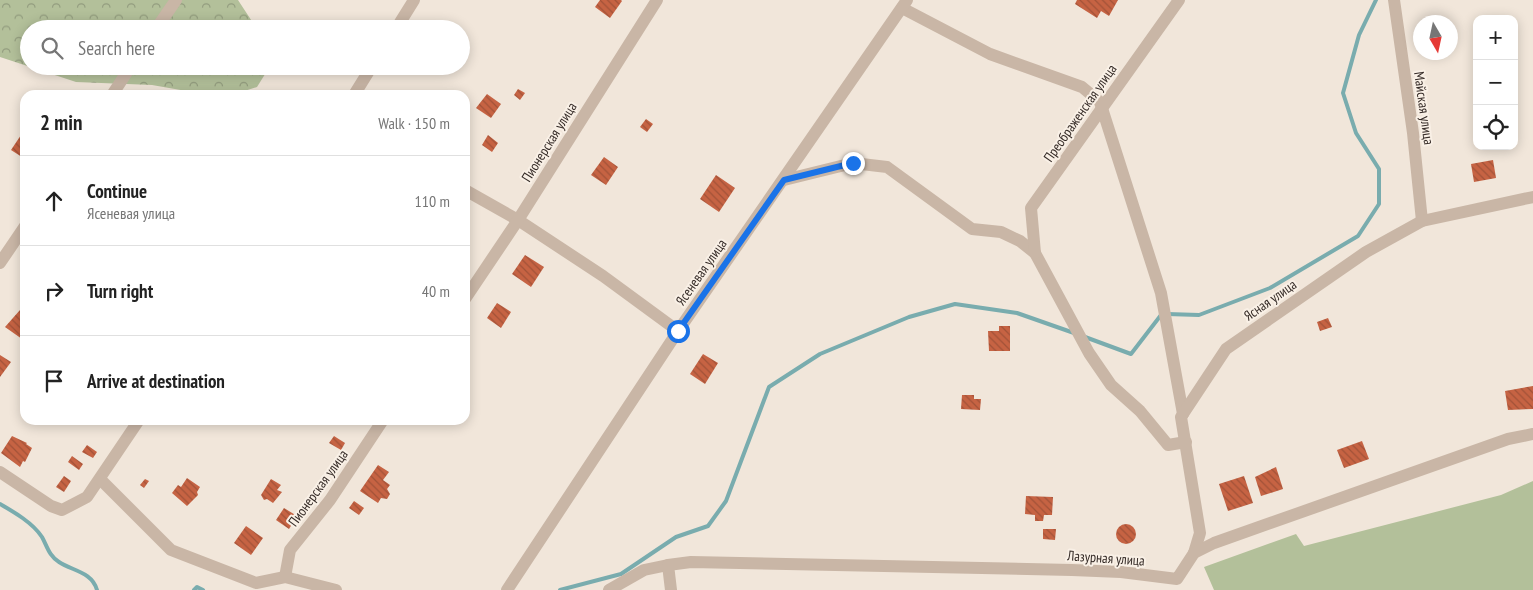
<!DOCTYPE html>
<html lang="en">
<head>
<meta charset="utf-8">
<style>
  :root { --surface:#fff; --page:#f6f6f6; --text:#222; --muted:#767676; --line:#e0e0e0 }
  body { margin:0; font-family:"PT Sans Narrow",sans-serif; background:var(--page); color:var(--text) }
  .controls { position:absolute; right:15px; top:15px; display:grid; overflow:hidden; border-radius:10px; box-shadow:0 2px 12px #0003 }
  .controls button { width:45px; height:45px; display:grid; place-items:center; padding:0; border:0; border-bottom:1px solid var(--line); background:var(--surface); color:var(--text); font:25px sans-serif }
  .compass { position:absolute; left:1413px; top:15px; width:45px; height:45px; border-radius:50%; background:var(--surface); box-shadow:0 2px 12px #0003; rotate:171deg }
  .stop { position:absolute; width:15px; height:15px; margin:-11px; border:4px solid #1a73e8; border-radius:50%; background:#fff }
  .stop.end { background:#1a73e8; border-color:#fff; box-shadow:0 1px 5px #0008 }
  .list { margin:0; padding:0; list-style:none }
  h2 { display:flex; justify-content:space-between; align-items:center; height:65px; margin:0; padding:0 20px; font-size:21px }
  h2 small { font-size:16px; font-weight:400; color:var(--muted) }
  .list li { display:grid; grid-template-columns:32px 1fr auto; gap:15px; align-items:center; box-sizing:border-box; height:90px; padding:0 20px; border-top:1px solid var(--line) }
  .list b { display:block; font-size:19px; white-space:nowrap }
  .list p { margin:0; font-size:16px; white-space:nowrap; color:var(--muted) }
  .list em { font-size:16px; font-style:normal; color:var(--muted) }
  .icon { flex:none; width:28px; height:28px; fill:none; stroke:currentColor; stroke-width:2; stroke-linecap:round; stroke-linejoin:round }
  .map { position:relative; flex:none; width:1533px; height:590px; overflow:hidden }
  .search { position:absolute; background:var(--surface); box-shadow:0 2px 12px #0003; left:20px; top:20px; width:450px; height:55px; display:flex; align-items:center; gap:12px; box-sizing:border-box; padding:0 18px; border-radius:28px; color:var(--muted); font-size:19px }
  .panel { position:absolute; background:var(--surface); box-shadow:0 2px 12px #0003; left:20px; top:90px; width:450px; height:335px; border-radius:15px }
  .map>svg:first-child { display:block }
</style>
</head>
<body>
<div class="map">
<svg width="1533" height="590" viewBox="0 0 1533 590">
  <defs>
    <pattern id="forest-crowns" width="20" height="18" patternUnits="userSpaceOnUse" patternTransform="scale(1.25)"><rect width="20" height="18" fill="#b3c09a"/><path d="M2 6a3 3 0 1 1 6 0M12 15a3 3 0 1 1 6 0" fill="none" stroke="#929c7e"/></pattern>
    <pattern id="building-back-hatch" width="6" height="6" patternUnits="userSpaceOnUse" patternTransform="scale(1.25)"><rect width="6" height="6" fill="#c66343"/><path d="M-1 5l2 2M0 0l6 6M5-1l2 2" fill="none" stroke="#a25238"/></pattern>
  </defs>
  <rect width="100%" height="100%" fill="#f1e6da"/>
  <!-- forest -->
  <path fill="url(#forest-crowns)" d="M0,0h238l19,29h-228v37h238v5l-10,16 -25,8h-23l-57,-10 -76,-3 -76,-25z"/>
  <!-- green -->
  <path fill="#b3c09a" d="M1533,481v109h-319l-10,-23 92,-33 8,12 197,-51z"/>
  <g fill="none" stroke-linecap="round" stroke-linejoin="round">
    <!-- stream -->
    <g stroke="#79acae" stroke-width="4">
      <path d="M1167,314l32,1 71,-27 88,-52 21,-32v-35l-23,-36 -13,-40 16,-58 17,-35"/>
      <path d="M1085,337l46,17 30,-39"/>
      <path d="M0,504c14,8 33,19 42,33 5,9 7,19 17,25 14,9 33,10 38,28"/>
      <path d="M194,590l3,-3 6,3"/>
      <path d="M560,590l61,-16 55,-37 32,-11 18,-25 43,-114 51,-33 89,-37 46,-13 62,9 57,20"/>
    </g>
  </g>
  <!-- building -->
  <g fill="url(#building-back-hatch)">
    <path d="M600,0h21l1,1 -12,17 -15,-11z"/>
    <path d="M1077,0h41l-9,16 -8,-5 -4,7 -22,-14z"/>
    <path d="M518,89l7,4 -5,7 -6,-5z"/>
    <path d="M487,94l14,10 -10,14 -15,-10z"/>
    <path d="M646,119l7,5 -6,8 -7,-5z"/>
    <path d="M25,129v30l-14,-9z"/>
    <path d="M488,135l10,8 -6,9 -10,-7z"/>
    <path d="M465,144l5,4 -5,7z"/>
    <path d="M604,157l14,10 -12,18 -15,-10z"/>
    <path d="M1493,160l3,18 -22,4 -3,-18z"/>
    <path d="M716,175l19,13 -16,24 -19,-13z"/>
    <path d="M525,255l19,12 -13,20 -19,-13z"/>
    <path d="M497,303l14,9 -10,16 -14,-10z"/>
    <path d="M25,308v27l-3,4 -17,-12 15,-17 2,2z"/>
    <path d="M1328,318l4,9 -12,4 -3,-9z"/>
    <path d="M999,326h11v25h-21l-1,-20h11z"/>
    <path d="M703,354l15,9 -13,21 -15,-10z"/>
    <path d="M0,355l11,7 -11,15z"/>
    <path d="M1533,386v23l-25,1 -3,-19z"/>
    <path d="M962,395h12v4h7l-1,11 -19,-1z"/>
    <path d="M12,436l15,7 -1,1 6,4 -7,14 -2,-1 -3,6 -19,-14z"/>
    <path d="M334,436l11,7 -4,7 -12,-7z"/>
    <path d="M1362,441l7,18 -25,9 -7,-18z"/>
    <path d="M87,445l10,7 -4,6 -11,-6z"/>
    <path d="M72,456l11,8 -4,6 -11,-8z"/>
    <path d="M378,465l11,7 -6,8 7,5 -3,4 3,5 -3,5 -6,-1 -3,5 -18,-12z"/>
    <path d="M1276,467l7,22 -22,7 -6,-19z"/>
    <path d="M64,476l7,5 -7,11 -8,-5z"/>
    <path d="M1244,476l9,27 -25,8 -9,-27z"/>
    <path d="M187,478l13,9 -3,5 1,3 -11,11 -15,-13 6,-8 3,2z"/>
    <path d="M145,479l4,2 -5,7 -4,-3z"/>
    <path d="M271,479l10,6 -4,5 5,2 -9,11 -6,-4 -3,1 -3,-5z"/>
    <path d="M1026,496l27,1 -1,18h-8l-1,6h-8v-6l-10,-1z"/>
    <path d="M354,501l10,7 -5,7 -10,-7z"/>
    <path d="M284,508l13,8 -8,13 -13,-9z"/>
    <circle cx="1126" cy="534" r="10"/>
    <path d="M246,526l17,12 -12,17 -17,-12z"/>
    <path d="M1043,529h13l-1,11 -12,-1z"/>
  </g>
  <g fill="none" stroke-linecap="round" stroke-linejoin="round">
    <!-- minor -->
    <g stroke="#c9b6a6" stroke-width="12">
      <path d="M1394,0l19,133 9,88"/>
      <path d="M902,8l88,46 92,33 18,15 61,191 22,121"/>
      <path d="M156,29l20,-29"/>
      <path d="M396,29l18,-29"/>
      <path d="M112,95l19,-29"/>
      <path d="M354,95l18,-29"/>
      <path d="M784,180l69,-17 34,4 85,62 29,3 19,9 15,12 54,100 22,32 29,26 28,34 18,-3"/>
      <path d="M465,190l53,30 85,56 75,55"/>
      <path d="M1035,253l-4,-45 148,-208"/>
      <path d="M0,263l25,-37"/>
      <path d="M465,299l53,-79 139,-220"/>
      <path d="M0,472l51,34 11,4 25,-13 52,-77"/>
      <path d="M100,479l71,71 85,33 29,-6 51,13"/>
      <path d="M1194,553l6,-20 -19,-116 45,-68 140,-97 56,-31 111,-24"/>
      <path d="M285,577l5,-27 40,-50 53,-80"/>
      <path d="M507,590l171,-259 229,-331"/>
      <path d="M609,590l35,-20 24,-5"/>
      <path d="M671,590l-3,-25 23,-3 381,8 49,2 56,7 17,-26 20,-10 294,-104 25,-5"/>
    </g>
  </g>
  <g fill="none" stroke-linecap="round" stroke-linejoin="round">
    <!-- route -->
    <path stroke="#1a73e8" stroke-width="6" d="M678,331l106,-151 69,-17"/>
  </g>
  <g text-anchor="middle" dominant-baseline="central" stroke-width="4" stroke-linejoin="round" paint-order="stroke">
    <!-- street labels -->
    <g font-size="14" fill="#352b27" stroke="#f9f0e6">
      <text transform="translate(1424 108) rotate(82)">Майская улица</text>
      <text transform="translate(1080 113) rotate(-55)">Преображенская улица</text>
      <text transform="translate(549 142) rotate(-58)">Пионерская улица</text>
      <text transform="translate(701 272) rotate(-55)">Ясеневая улица</text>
      <text transform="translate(1270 300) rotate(-35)">Ясная улица</text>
      <text transform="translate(318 488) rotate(-54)">Пионерская улица</text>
      <text transform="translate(1106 558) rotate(4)">Лазурная улица</text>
    </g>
  </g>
</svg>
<div class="controls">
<button>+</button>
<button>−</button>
<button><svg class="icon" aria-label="locate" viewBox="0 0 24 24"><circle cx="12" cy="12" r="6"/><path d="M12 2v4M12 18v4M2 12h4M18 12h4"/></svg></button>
</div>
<svg class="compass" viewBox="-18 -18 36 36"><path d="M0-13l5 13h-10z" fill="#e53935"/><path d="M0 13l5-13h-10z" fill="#767676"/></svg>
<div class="stop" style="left:678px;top:331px"></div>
<div class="stop end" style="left:853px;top:163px"></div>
<div class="search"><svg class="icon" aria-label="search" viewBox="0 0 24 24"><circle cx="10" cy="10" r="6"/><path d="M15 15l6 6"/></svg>Search here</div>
<section class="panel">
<h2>2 min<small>Walk · 150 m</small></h2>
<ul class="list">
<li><svg class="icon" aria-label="ahead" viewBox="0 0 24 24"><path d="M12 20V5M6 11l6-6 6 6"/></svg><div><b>Continue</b><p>Ясеневая улица</p></div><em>110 m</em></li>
<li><svg class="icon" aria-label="right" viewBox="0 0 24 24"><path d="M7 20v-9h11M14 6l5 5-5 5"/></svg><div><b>Turn right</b></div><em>40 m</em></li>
<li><svg class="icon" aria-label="arrive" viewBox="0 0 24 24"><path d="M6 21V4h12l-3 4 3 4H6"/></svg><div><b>Arrive at destination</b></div></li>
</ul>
</section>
</div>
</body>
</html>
